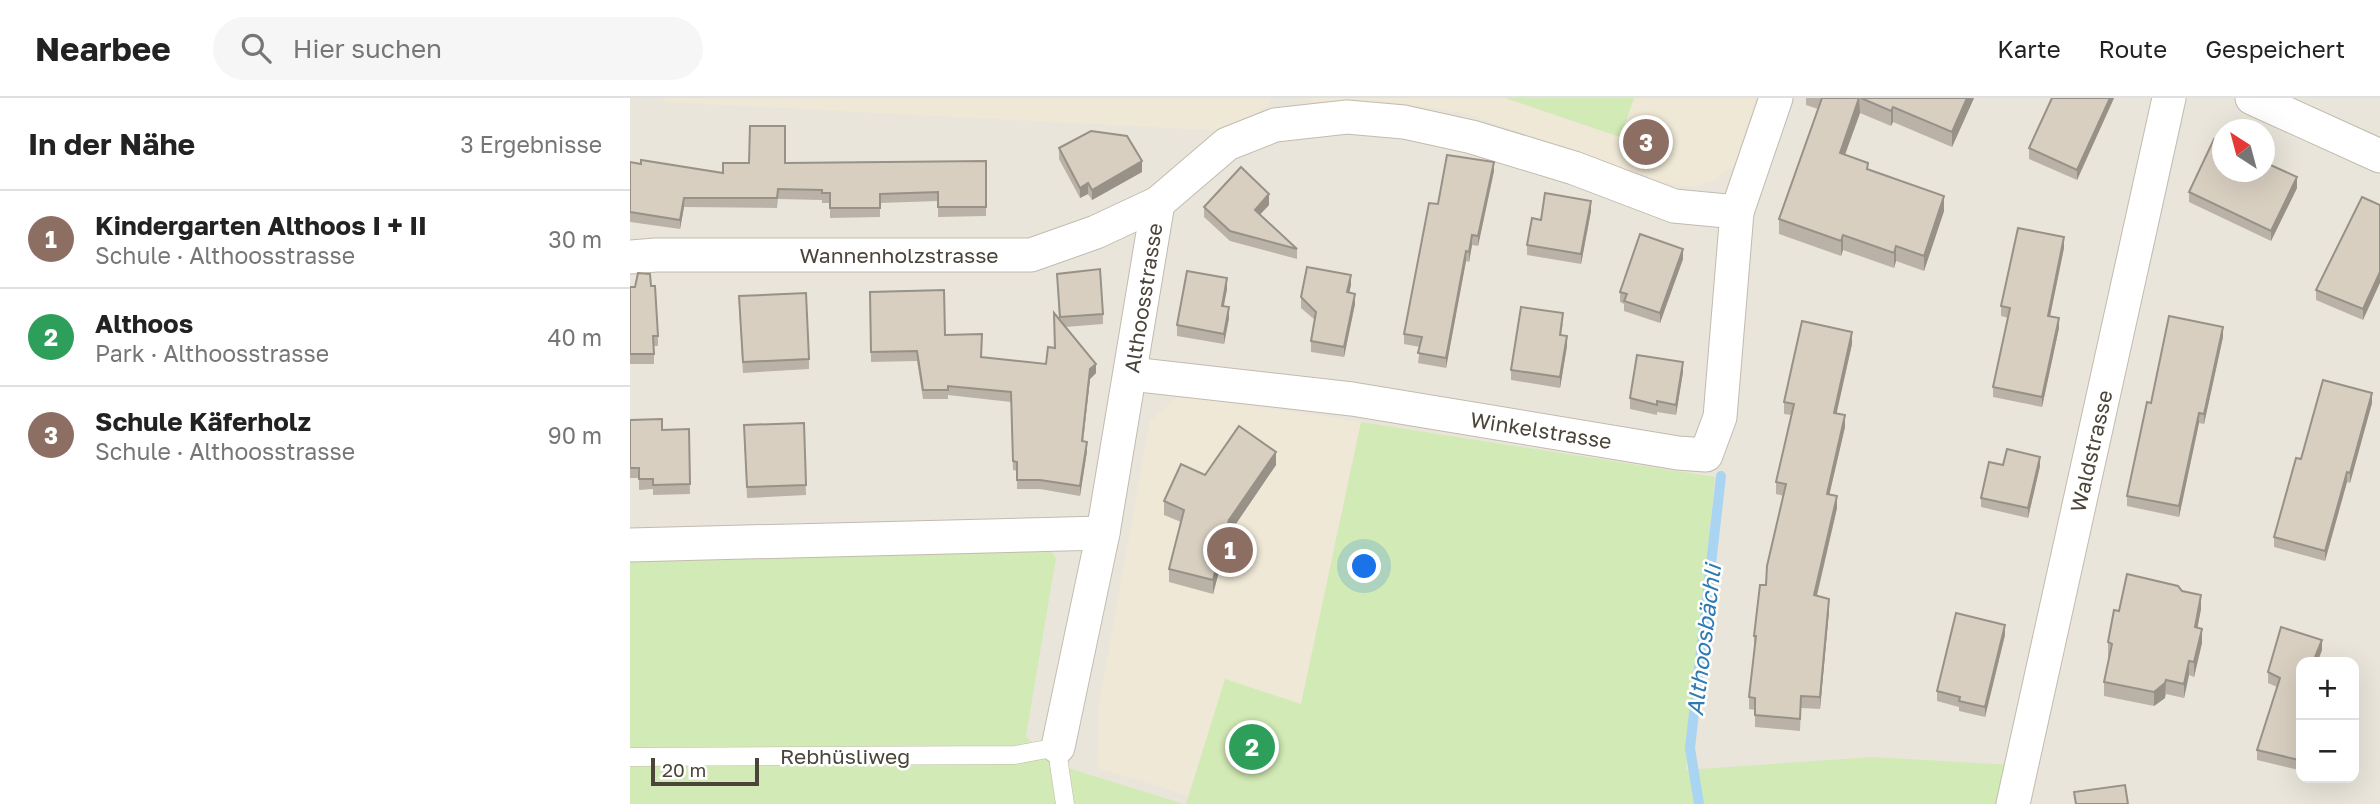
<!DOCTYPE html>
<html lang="de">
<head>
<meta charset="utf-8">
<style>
  :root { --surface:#fff; --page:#f6f6f6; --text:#222; --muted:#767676; --line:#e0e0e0; --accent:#ea580c }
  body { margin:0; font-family:"Golos Text",sans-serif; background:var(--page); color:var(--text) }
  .controls { position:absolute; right:21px; bottom:21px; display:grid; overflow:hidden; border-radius:14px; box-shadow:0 7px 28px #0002 }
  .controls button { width:63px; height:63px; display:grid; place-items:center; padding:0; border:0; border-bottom:2px solid var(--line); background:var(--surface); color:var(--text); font:35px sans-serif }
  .compass { position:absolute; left:1582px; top:21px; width:63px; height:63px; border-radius:50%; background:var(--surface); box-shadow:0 7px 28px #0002; rotate:324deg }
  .scale { position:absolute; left:21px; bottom:18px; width:108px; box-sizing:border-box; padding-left:7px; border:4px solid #4b4439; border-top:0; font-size:19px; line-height:24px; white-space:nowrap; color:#4b4439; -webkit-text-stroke:5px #fff; paint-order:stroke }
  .you { position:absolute; left:735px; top:469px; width:24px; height:24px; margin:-18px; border:5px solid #fff; border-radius:50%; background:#1a73e8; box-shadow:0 0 0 10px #1a73e833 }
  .badge { display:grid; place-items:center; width:46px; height:46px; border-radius:50%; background:var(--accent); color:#fff; font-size:23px; font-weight:700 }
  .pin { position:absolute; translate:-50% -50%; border:4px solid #fff; box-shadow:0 2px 7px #0006 }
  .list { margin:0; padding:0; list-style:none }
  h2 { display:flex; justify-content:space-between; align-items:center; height:91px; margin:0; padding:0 28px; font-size:30px }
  h2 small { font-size:23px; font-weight:400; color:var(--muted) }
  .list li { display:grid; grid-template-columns:46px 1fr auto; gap:21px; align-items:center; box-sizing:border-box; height:98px; padding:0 28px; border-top:2px solid var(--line) }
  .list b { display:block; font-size:26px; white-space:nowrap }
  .list p { margin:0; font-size:23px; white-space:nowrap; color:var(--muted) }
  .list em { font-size:23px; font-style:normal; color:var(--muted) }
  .icon { flex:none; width:38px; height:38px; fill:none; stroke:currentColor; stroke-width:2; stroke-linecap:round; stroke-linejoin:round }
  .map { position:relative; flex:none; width:1750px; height:706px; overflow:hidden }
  header { display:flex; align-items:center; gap:42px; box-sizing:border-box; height:98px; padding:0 35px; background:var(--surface); border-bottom:2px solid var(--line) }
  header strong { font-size:33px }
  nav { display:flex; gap:38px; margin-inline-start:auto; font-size:24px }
  .search { width:490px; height:63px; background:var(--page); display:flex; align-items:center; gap:18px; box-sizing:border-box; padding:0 24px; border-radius:38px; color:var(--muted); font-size:26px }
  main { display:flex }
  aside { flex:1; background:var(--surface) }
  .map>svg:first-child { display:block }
</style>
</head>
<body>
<header>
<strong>Nearbee</strong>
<div class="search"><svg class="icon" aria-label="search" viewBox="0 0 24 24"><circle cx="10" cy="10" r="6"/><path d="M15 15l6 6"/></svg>Hier suchen</div>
<nav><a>Karte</a><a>Route</a><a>Gespeichert</a></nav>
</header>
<main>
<aside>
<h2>In der Nähe<small>3 Ergebnisse</small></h2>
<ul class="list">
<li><span class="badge" style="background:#8d6e63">1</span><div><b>Kindergarten Althoos I + II</b><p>Schule · Althoosstrasse</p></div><em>30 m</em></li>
<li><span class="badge" style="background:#2e9e5b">2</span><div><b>Althoos</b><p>Park · Althoosstrasse</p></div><em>40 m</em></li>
<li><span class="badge" style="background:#8d6e63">3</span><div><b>Schule Käferholz</b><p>Schule · Althoosstrasse</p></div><em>90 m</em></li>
</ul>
</aside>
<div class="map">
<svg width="1750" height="706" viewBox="0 0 1750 706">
  <rect width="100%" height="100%" fill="#f6f3ec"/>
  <!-- residential -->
  <path fill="#eae5da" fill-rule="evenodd" d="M0,0h1750v706h-1750zM1592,32h42v42h-42zM1671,564h53v116h-53z"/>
  <!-- education -->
  <g fill="#efe8d6">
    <path d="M35,0h606l-3,7 -39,26 -565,-29z"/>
    <path d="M672,0h454l-17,50v10l-6,8 -20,15 -23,6 -24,-4 -198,-69 -73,-12h-79z"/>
    <path d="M550,297l181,27 -60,283 -112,91 -91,-28 1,-63 51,-284z"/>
  </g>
  <!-- green -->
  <g fill="#d2eab5">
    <path d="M875,0h129l-14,39z"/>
    <path d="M731,324l354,55 -29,293 187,-13 138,8 -9,39h-816l39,-125 76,25z"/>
    <path d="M419,450l7,10 -30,178 26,27 132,41h-554v-242z"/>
  </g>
  <!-- parking -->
  <path fill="#e5e3e0" d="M1543,21l10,3 -33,147 -11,-3z"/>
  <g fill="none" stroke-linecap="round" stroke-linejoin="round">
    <!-- stream -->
    <path stroke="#a9d4f2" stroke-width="10" d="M1069,706l-9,-56 31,-272"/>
    <defs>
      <path id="service" d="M0,659l385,-2 43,-8 1,17 6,40"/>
      <g id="minor">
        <path d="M1622,0l128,58"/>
        <path d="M0,159l26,-2h375l65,-23 62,-29 69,-59 48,-19 72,-8 57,5 68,15 102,31 100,38 63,6 39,-114"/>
        <path d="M501,276l221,25 326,54 28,2 14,-38 17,-205"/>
        <path d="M0,447l473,-12"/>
        <path d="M428,649l45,-214 55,-330"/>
        <path d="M1383,706l156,-706"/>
      </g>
    </defs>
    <!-- service casing -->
    <use href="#service" stroke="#c2bbae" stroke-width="19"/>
    <!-- minor casing -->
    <use href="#minor" stroke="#c2bbae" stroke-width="35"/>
    <!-- service -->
    <use href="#service" stroke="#fff" stroke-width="18"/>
    <!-- minor -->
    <use href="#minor" stroke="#fff" stroke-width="33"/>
  </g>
  <!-- wall -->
  <g fill="#bab2a6">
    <path d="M1176,0h168l-22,49 -59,-25 -2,4 -31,-13 -15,42 23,14 76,42 -20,60 -28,-10 -2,7 -51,-18 -2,6 -62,-22v-15l39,-110 -12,-4z"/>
    <path d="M1422,0h62l-37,82 -48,-21v-11z"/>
    <path d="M429,50l83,24 -50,28 -4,-6 -8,4 -21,-39z"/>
    <path d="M356,63v55l-48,1v-16l-58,2v14l-50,1v-15h-8v-3l-44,-1 -1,9 -93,-1 -4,22 -50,-7v-60l93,11 62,-10z"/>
    <path d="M864,73l-16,75 -6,-1 -3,17 -3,-1 -20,107 -28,-5 2,-16 -16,-3v-10l34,-130z"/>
    <path d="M1667,90l-26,53 -82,-39v-10z"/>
    <path d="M639,107l-9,9 37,35v10l-67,-18 -26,-24v-10z"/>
    <path d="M1750,107l-17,115 -47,-20v-10z"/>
    <path d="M961,113l-10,53 -54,-9v-10z"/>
    <path d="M1434,150l-14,68 9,12 -17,79 -49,-10v-10l15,-69 -7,-2v-10z"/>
    <path d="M1053,161l-23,64 -36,-12v-7l-4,-2v-10z"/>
    <path d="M427,176l46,40v10l-38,3 31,46 -6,6 -7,62 4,10 -7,45 -40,-7h-23v-18l-4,-1 -2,-68 -63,-7v4h-25l-6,-38 -46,1 -1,-70 112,65 64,7 9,-16 4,-28z"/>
    <path d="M721,187l-2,8 6,11 -11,53 -33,-5v-11l4,-21 -14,-12v-11z"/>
    <path d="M21,188l7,50v10h-4v18h-24v-77z"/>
    <path d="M597,191l-4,17 6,12 -5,26 -47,-8v-11z"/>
    <path d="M109,208l70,53v10l-66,4z"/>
    <path d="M933,225l-2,12 6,11 -7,42 -49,-8v-10z"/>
    <path d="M1593,239l-19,87 -5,-1 -20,94 -52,-11v-10l24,-93z"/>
    <path d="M1222,246l-16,70 9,13 -16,67 8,14 -20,88 12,15 -9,98 -19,-1 -1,23 -45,-4v-17l-6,-1v-12l6,-49 -1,-1v-11l12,-51 18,-89 -8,-2v-12l15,-67 -7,-1v-12z"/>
    <path d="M1053,274l-7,43 -19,-3v3l-27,-6v-11z"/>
    <path d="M1742,305l-22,80 -3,-1 -22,79 -51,-14v-10l27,-78z"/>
    <path d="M0,322l32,10 27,-1 1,65 -37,1v-6l-14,1v-12h-9z"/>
    <path d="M174,325l2,72 -59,3 -3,-63z"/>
    <path d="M646,367l-47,69 -16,60 -44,-12v-13l12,-47 -17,-7v-14l41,-26z"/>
    <path d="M1373,367l37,1 -12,52 -47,-11v-9z"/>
    <path d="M1552,493l19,18 -4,19 5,15 -8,34 -5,-2 -5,23 -18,-4 -1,4 -11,8 -50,-10v-14l5,-25h-1v-15l11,-31z"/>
    <path d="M1375,537l-20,82 -26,-6v-4l-22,-6v-10z"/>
    <path d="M1692,552l-3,9 -18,3v100l-2,8 -42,-10v-10l20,-63 -9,-4v-11z"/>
  </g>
  <!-- shaded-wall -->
  <g fill="#979187">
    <path d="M1229,0l1,15 -20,55v-15z"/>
    <path d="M1337,0h7l-22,49v-15z"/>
    <path d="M1480,0h4l-37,82v-10z"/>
    <path d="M1263,9v15l-2,4v-15z"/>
    <path d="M512,63v11l-50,28v-10z"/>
    <path d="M864,64v9l-16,75v-10z"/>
    <path d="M1667,79v11l-26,53v-10z"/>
    <path d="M458,85v11l-8,4v-10z"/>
    <path d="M639,96v11l-14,15v-10z"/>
    <path d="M1314,98v15l-20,60v-15z"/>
    <path d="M54,100v9l-4,22v-9z"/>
    <path d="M961,103v10l-10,53v-10z"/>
    <path d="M842,137v10l-3,17v-10z"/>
    <path d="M1213,137v15l-2,6v-15z"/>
    <path d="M1434,139v11l-16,78v-10z"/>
    <path d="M1266,148v15l-2,7v-15z"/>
    <path d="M1053,151v10l-23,64v-10z"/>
    <path d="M836,153v10l-20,107v-10z"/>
    <path d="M1750,174v11l-17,37v-11z"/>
    <path d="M721,177v10l-4,18v-11z"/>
    <path d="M597,180v11l-5,27v-10z"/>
    <path d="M725,196v10l-11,53v-10z"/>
    <path d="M599,209v11l-5,26v-10z"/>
    <path d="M1429,220v10l-17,79v-10z"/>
    <path d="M1593,229v10l-19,87v-10z"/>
    <path d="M1222,234v12l-18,81v-12z"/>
    <path d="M937,238v10l-7,42v-11z"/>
    <path d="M1053,264v10l-7,43v-10z"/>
    <path d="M466,266v9l-6,6 -8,72 8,-82z"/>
    <path d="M1742,295v10l-22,80v-10z"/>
    <path d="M1569,315v10l-20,94v-11z"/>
    <path d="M1215,317v12l-18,78v-11z"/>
    <path d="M457,344v9l-7,45v-10z"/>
    <path d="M646,354v13l-47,69 -16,60v-14l16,-60z"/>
    <path d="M1410,359v9l-12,52v-10z"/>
    <path d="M1717,374v10l-22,79v-10z"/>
    <path d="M1207,398v12l-23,99v-12z"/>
    <path d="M1571,497v14l-6,32v-14z"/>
    <path d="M1199,501v12l-9,98v-12z"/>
    <path d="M1375,527v10l-20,82v-10z"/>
    <path d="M1572,531v14l-8,34v-15z"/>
    <path d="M1692,542v10l-5,12 -2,-5z"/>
    <path d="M1559,563v14l-5,23v-14z"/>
    <path d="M1536,582l-1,18 -11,8v-14z"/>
    <path d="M1671,654v10l-2,8v-10z"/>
  </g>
  <!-- building -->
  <g fill="#d8cfc1" stroke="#979187" stroke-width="2">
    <path d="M1192,0h37l-19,55 28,10 -1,6 77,27 -20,60 -28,-10 -2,7 -51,-18 -2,6 -62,-22z"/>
    <path d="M1231,0h106l-15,34 -59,-25 -2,4z"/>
    <path d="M1422,0h58l-33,72 -48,-22z"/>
    <path d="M120,28h35v37l201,-2v46h-48v-15l-58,2v14h-50v-15h-8v-3l-44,-1 -1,9h-93l-4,22 -50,-8v-50l11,2v-4l82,13v-10h26z"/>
    <path d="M461,33l36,5 15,25 -50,29 -4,-7 -8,5 -21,-40z"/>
    <path d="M1584,41l8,4v29h42v-10l33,15 -26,54 -82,-39z"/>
    <path d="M817,57l47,7 -16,74 -6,-1 -3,17 -3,-1 -20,107 -28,-5 4,-16 -18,-3 25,-131 9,1z"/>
    <path d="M611,69l28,27 -14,16 42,39 -67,-18 -26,-24z"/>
    <path d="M915,95l46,8 -10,53 -54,-9 5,-27 9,2z"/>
    <path d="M1732,99l18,8v67l-17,37 -47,-19z"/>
    <path d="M1388,130l46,9 -16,79 11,2 -17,79 -49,-10 17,-79 -9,-2z"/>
    <path d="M1010,136l43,15 -23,64 -36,-12 3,-7 -7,-2z"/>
    <path d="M677,169l44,8 -4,17 8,2 -11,53 -33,-6 5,-29 -15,-15z"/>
    <path d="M470,171l3,45 -43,3 -3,-43z"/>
    <path d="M557,173l40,7 -5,28 7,1 -5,27 -47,-9z"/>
    <path d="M8,175l12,1 1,12h4l3,50h-5l1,18h-24v-67h5z"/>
    <path d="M314,192l1,45 37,-1 -1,23 65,7 2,-17 7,1 -1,-35 42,51 -6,5 -8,72 5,1 -7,44 -40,-6h-23v-18l-4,-1 -2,-69 -63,-6v4h-25l-6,-39 -46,1 -1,-60z"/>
    <path d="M176,195l3,66 -66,3 -4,-66z"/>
    <path d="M891,209l42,6 -3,22 7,1 -7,41 -49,-7z"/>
    <path d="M1539,218l54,11 -19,87 -5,-1 -20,93 -52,-10 20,-94 4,1z"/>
    <path d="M1172,223l50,11 -18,81 11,2 -18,79 10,2 -23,99 15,4 -9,98 -19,-1 -1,23 -45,-4v-17l-6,-1 7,-61h-2l6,-51h6l1,-19 19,-82 -10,-2 18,-78 -10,-2z"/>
    <path d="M1007,257l46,7 -7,43 -19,-4v4l-27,-7z"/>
    <path d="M1693,282l49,13 -22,80 -3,-1 -22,79 -51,-14 22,-79 5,1z"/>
    <path d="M32,321v11l27,-1 1,55 -37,1v-6h-14v-11h-9v-48z"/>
    <path d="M174,325l2,62 -59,2 -3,-62z"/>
    <path d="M609,328l37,26 -47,68 -16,60 -44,-11 15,-59 -20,-9 17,-37 24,11z"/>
    <path d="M1377,351l33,8 -12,51 -47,-10 8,-36 14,3z"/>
    <path d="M1497,476l51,12 4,5 19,4 -6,32 7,2 -8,33 -5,-1 -5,23 -18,-4 -1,3 -11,9 -50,-10 8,-38 -4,-2 6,-32 5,1z"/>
    <path d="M1326,515l49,12 -20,82 -26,-6 1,-4 -23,-6z"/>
    <path d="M1651,529l41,13 -7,17 8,5h-22v90l-2,8 -42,-10 23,-72 -12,-6z"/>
    <path d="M1495,687l3,19h-52l-2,-12z"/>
  </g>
  <g text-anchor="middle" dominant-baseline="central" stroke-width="5" stroke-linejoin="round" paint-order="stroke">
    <!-- street labels -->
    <g font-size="21" fill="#4b4439" stroke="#fff">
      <text x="269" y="157">Wannenholzstrasse</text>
      <text transform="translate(513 200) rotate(-81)">Althoosstrasse</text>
      <text transform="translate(911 332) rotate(9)">Winkelstrasse</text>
      <text transform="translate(1461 353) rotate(-77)">Waldstrasse</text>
      <text x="215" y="658">Rebhüsliweg</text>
    </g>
    <!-- water labels -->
    <g font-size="23" font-style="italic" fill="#2e7ab2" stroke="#fff">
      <text transform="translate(1073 542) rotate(-83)">Althoosbächli</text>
    </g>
  </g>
</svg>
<div class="controls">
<button>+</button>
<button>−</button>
</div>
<svg class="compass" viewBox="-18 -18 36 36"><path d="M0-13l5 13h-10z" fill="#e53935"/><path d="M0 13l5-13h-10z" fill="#767676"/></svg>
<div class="scale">20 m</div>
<div class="you"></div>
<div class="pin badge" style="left:600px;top:452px;background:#8d6e63">1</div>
<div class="pin badge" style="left:622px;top:649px;background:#2e9e5b">2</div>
<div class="pin badge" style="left:1016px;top:44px;background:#8d6e63">3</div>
</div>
</main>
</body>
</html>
